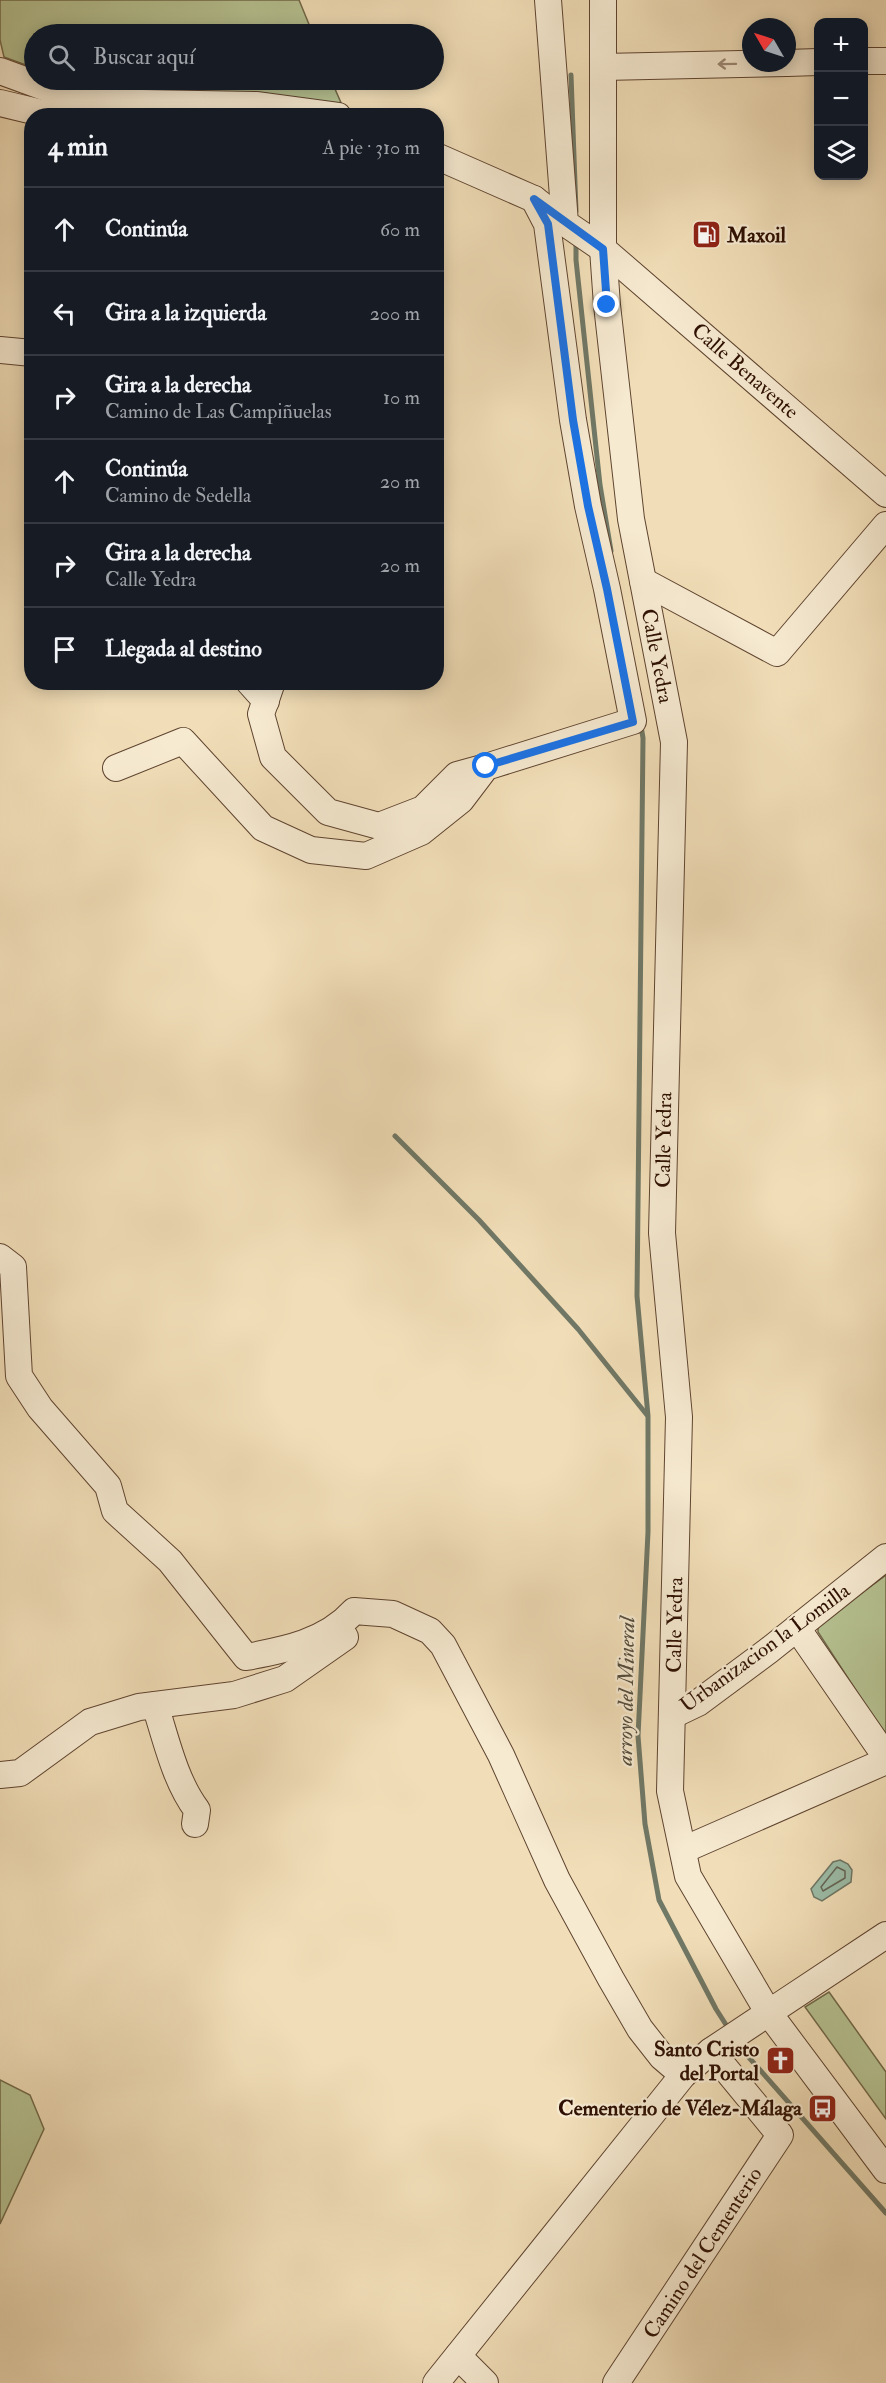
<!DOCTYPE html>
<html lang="es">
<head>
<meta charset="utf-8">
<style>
  :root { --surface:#171b24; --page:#242831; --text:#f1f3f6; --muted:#9ea1a6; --line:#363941 }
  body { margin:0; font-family:"IM FELL Double Pica",serif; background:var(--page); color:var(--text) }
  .controls { position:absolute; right:18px; top:18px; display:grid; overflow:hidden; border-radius:12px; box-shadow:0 3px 15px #0003 }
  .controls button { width:54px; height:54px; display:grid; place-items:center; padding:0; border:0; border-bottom:2px solid var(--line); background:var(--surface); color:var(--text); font:30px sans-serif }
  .compass { position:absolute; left:742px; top:18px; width:54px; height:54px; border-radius:50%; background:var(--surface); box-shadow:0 3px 15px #0003; rotate:309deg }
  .stop { position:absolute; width:18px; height:18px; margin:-14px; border:4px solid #1a73e8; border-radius:50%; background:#fff }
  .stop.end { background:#1a73e8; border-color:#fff; box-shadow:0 2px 6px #0008 }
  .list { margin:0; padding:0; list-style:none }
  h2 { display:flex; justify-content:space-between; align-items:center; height:78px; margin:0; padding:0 24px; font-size:26px }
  h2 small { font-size:20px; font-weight:400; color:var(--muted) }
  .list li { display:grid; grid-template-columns:39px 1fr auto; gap:18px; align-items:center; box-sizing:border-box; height:84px; padding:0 24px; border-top:2px solid var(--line) }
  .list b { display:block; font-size:22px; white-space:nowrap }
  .list p { margin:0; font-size:20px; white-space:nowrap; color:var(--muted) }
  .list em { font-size:20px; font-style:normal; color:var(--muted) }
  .icon { flex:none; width:33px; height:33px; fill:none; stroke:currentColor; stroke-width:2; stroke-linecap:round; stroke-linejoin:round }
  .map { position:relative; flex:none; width:886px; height:2383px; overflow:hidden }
  .search { position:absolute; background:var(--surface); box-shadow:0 3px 15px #0003; left:24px; top:24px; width:420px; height:66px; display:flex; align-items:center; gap:15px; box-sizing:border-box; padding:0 21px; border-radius:33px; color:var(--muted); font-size:22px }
  .panel { position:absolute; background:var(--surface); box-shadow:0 3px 15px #0003; left:24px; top:108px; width:420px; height:582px; border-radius:24px }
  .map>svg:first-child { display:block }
</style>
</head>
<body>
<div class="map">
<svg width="886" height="2383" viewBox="0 0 886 2383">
  <rect width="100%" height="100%" fill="#f1deb8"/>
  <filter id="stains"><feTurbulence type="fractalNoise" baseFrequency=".00333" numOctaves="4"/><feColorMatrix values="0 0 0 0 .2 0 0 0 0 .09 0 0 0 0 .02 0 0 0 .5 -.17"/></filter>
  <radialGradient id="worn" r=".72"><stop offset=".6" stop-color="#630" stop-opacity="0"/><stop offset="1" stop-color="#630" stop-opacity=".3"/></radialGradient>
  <!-- green -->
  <g fill="#b6c292" stroke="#72694a" stroke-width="1.5">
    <path d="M0,0h299l14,34h-279v34l-30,-11 -4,-17z"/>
    <path d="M65,80h266l11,25 -265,-21z"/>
    <path d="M886,1575v160h-1l-67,-103v-7z"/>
    <path d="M829,1992l57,80v47l-81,-112z"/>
    <path d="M0,2080l30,15 14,34 -44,95z"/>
  </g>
  <!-- water -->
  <path fill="#9cbda8" stroke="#707866" stroke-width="1.5" d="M840,1860l8,4 4,6 -1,12 -29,19 -8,-4 -3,-8 22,-27z"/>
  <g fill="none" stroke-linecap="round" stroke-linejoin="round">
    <!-- shore -->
    <path stroke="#656656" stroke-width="1.5" d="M837,1867l8,4v7l-22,13 -2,-4z"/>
    <!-- stream -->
    <g stroke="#707866" stroke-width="5">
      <path d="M571,75l5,136"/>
      <path d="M576,241v19l24,225 11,66"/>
      <path d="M641,726l2,12 -6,558 11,120v116l-10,204 7,88 14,76 57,109 14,22"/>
      <path d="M395,1136l84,84 99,109 69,86"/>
      <path d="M737,2041l8,12 141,160"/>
    </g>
    <defs>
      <g id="minor">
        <path d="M548,0l17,223 38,26 283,245"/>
        <path d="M603,0v249l4,56 24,214 43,223 -12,491 17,184 -9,374 18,85 80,136 118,158"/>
        <path d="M864,61h22"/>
        <path d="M787,63l31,-1"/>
        <path d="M603,67l183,-4"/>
        <path d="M0,71l85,31 171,3 82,11"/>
        <path d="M0,103l54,13"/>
        <path d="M436,156l98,43 13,10"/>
        <path d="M0,350l32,3"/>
        <path d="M643,581l134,72 109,-128"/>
        <path d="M249,682l17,19"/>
        <path d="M272,682l-11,32 12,43 55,55 51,14 44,-17 34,-34 29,-8"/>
        <path d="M116,768l67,-27 80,87 48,22 55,6 55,-24 40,-32 25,-33 147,-46 -26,-132 -19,-83 -15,-86 -26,-196 -13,-25"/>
        <path d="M0,1257l13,10 6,109 21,32 68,78 7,25 55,50 76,96c39,-7 80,-15 108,-46l39,3 37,17 13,14 58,110 56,125 54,99 29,50 22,28 21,18"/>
        <path d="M797,1628l89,129"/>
        <path d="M155,1705c11,34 20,76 42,105l-2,14"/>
        <path d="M673,1715l25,-12 70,-52 118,-94"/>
        <path d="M0,1775l20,-2 70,-51 49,-15 95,-12 51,-16 60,-42"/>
        <path d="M683,1850l203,-89"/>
        <path d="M458,2356l27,27"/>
        <path d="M436,2383l247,-308 28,-24 175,-116"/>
        <path d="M616,2383l164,-248 -69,-84"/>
      </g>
    </defs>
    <!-- minor casing -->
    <use href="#minor" stroke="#5f4430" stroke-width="28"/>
    <!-- minor -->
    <use href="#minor" stroke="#f6ead1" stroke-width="26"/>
  </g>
  <!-- one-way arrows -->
  <defs><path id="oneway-shaft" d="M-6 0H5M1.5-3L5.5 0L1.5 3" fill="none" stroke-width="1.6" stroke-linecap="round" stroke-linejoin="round" transform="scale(1.5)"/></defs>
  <use stroke="#9c8874" href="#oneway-shaft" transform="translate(727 64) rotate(179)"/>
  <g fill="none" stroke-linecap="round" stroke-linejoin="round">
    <!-- route -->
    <path stroke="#1a73e8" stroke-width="8" d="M486,766l147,-44 -26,-133 -19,-83 -15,-86 -25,-196 -14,-25 69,50 4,56"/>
  </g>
  <!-- icons -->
  <defs>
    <symbol id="fuel-square" viewBox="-11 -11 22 22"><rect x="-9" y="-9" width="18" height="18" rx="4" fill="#8f2418" stroke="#f6ead1"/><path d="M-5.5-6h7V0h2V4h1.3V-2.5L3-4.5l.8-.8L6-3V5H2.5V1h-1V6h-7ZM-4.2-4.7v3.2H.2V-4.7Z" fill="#fff"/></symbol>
    <symbol id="church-square" viewBox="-11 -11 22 22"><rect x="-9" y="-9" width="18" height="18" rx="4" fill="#8f2418" stroke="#f6ead1"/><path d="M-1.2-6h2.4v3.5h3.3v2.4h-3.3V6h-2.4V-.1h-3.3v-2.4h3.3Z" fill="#fff"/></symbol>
    <symbol id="bus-square" viewBox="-11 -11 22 22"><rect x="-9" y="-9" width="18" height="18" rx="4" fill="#8f2418" stroke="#f6ead1"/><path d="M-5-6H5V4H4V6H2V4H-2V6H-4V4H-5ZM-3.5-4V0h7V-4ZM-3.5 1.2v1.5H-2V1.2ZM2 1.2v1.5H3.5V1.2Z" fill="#fff"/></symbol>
  </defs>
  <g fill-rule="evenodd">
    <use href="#fuel-square" x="690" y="218" width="33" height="33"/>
    <use href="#church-square" x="764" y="2044" width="33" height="33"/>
    <use href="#bus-square" x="806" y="2092" width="33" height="33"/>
  </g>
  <g text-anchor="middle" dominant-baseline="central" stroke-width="4.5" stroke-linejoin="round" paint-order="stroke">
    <!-- poi labels -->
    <g font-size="21" font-weight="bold" fill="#2e1003" stroke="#f6ead1" text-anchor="end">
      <text x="727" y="235" text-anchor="start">Maxoil</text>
      <text x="759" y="2049">Santo Cristo<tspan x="759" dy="24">del Portal</tspan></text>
      <text x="802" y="2108">Cementerio de Vélez-Málaga</text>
    </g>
    <!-- street labels -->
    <g font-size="21" fill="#2e1003" stroke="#f6ead1">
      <text transform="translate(745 371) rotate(41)">Calle Benavente</text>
      <text transform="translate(657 656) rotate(79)">Calle Yedra</text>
      <text transform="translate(664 1140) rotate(-89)">Calle Yedra</text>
      <text transform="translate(675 1625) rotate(-89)">Calle Yedra</text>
      <text transform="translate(765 1648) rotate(-36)">Urbanizacion la Lomilla</text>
      <text transform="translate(703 2253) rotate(-57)">Camino del Cementerio</text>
    </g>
    <!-- water labels -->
    <g font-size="22" font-style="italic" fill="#544d3d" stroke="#f6ead1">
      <text transform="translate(626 1691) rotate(-89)">arroyo del Mineral</text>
    </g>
  </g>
  <rect width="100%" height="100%" filter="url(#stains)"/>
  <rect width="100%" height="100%" fill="url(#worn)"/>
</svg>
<div class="controls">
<button>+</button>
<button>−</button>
<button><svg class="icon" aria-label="layers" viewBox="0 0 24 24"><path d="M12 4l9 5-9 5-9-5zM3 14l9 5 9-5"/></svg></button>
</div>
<svg class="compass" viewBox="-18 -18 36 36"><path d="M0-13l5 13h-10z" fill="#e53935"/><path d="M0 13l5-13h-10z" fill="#9ea1a6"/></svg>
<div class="stop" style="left:486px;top:766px"></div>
<div class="stop end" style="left:607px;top:305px"></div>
<div class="search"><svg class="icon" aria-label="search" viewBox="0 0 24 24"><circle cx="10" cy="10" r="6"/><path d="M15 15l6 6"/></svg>Buscar aquí</div>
<section class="panel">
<h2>4 min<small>A pie · 310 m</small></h2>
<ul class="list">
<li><svg class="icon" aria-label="ahead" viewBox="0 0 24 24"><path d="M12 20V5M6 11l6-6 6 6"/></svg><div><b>Continúa</b></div><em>60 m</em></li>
<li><svg class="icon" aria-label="left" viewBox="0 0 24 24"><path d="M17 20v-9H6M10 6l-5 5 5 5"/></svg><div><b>Gira a la izquierda</b></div><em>200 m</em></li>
<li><svg class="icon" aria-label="right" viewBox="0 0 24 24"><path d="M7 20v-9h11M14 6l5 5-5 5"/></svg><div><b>Gira a la derecha</b><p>Camino de Las Campiñuelas</p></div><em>10 m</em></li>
<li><svg class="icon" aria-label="ahead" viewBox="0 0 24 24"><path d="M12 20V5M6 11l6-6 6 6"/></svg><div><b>Continúa</b><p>Camino de Sedella</p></div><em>20 m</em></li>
<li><svg class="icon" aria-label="right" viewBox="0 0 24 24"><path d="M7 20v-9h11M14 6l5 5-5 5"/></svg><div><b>Gira a la derecha</b><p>Calle Yedra</p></div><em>20 m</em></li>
<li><svg class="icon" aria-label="arrive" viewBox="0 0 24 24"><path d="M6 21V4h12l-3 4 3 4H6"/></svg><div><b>Llegada al destino</b></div></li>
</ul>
</section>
</div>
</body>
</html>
